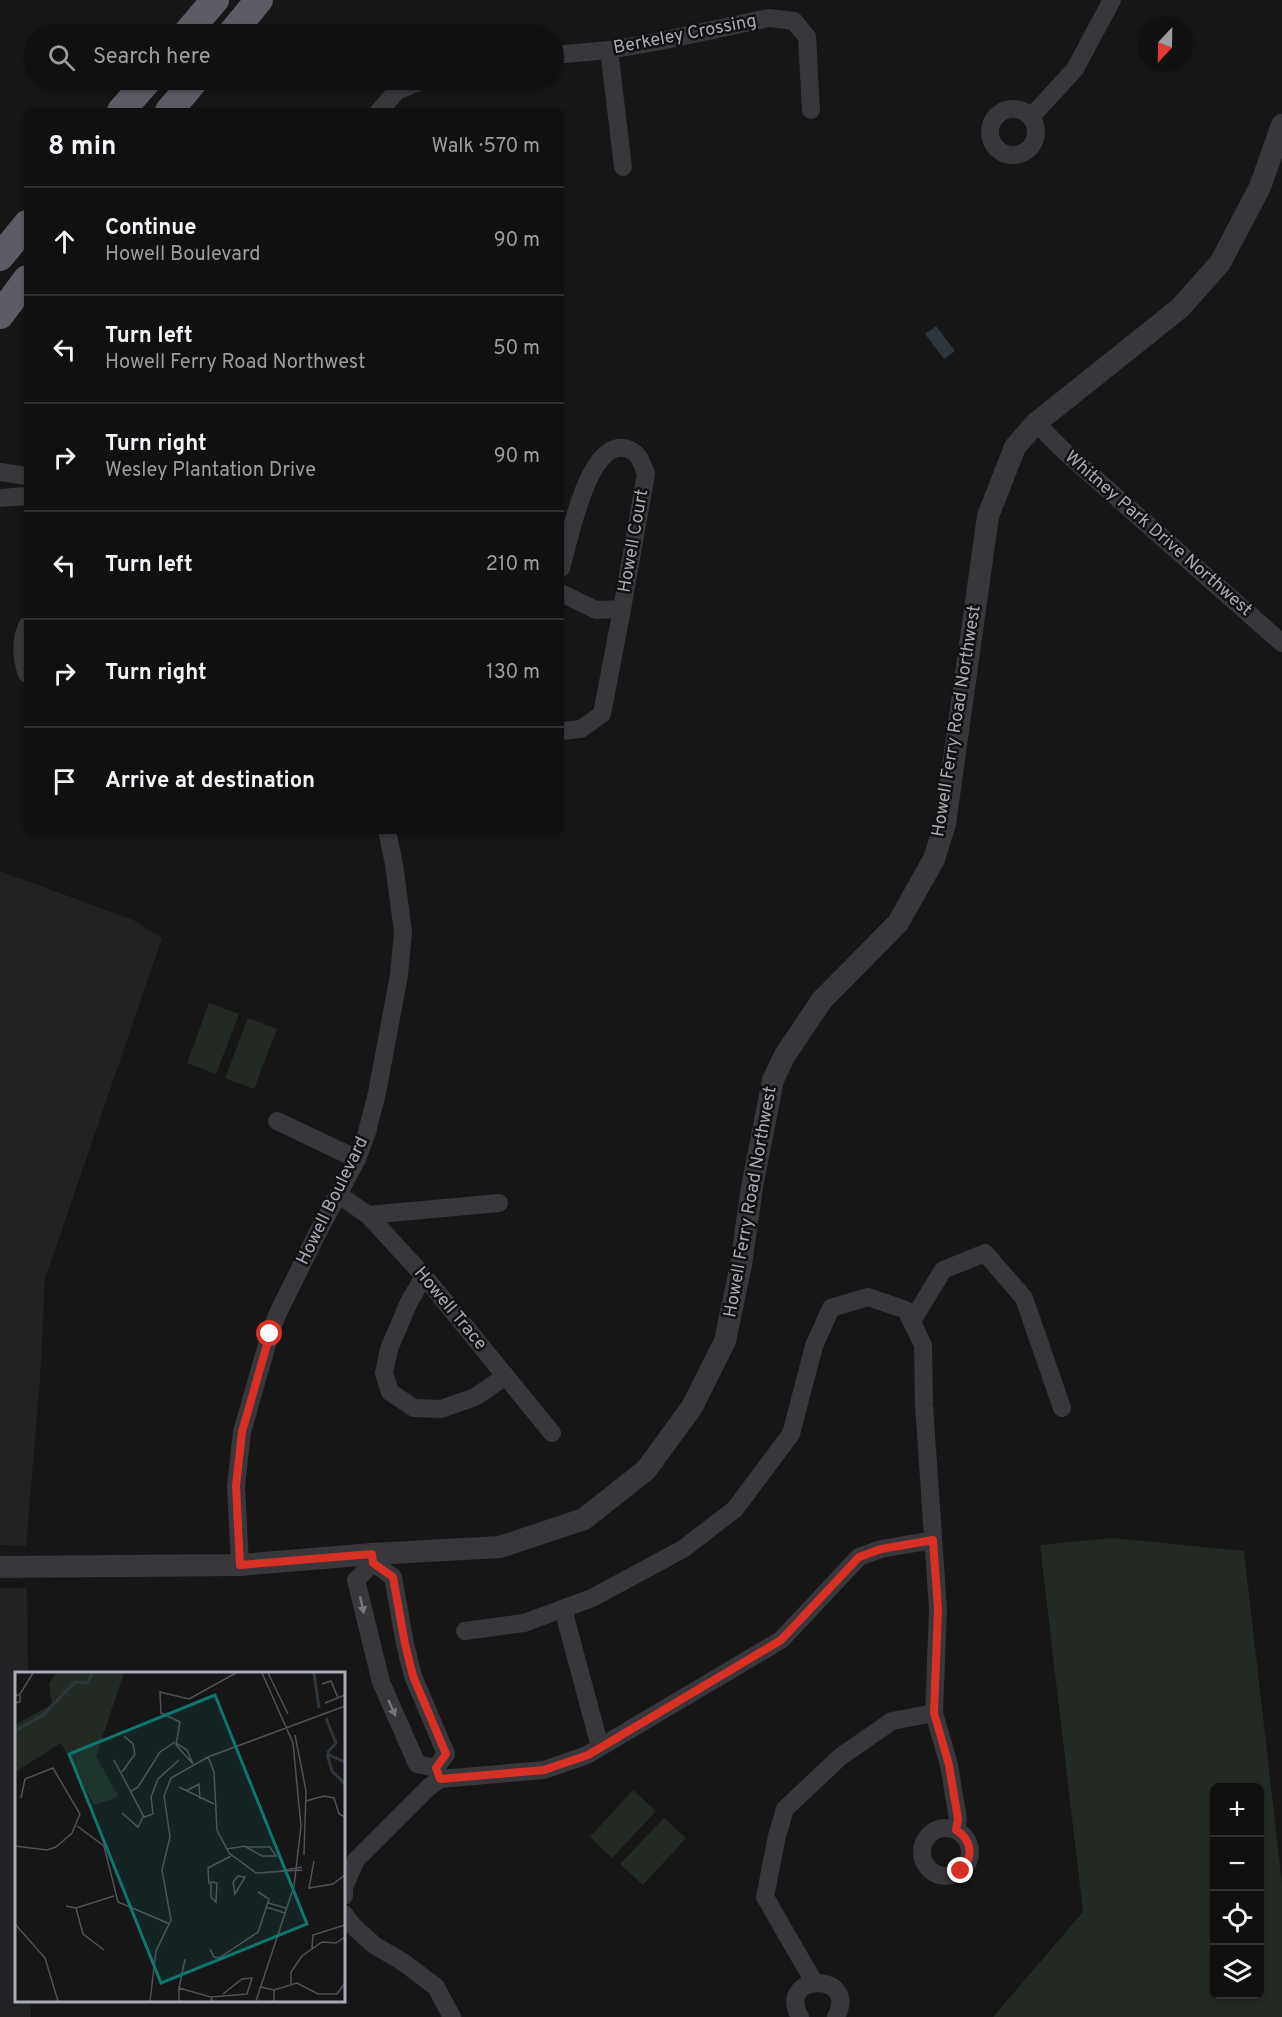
<!DOCTYPE html>
<html lang="en">
<head>
<meta charset="utf-8">
<style>
  :root { --surface:#101011; --page:#1e1e1f; --text:#f1f3f6; --muted:#9c9d9f; --line:#303031 }
  body { margin:0; font-family:Overpass,sans-serif; background:var(--page); color:var(--text) }
  .controls { position:absolute; right:18px; bottom:18px; display:grid; overflow:hidden; border-radius:9px; box-shadow:0 2px 4px #0004 }
  .controls button { width:54px; height:54px; display:grid; place-items:center; padding:0; border:0; border-bottom:2px solid var(--line); background:var(--surface); color:var(--text); font:30px sans-serif }
  .compass { position:absolute; left:1138px; top:18px; width:54px; height:54px; border-radius:50%; background:var(--surface); box-shadow:0 2px 4px #0004; rotate:202deg }
  .stop { position:absolute; width:18px; height:18px; margin:-14px; border:4px solid #d93025; border-radius:50%; background:#fff }
  .stop.end { background:#d93025; border-color:#fff; box-shadow:0 2px 6px #0008 }
  .list { margin:0; padding:0; list-style:none }
  h2 { display:flex; justify-content:space-between; align-items:center; height:78px; margin:0; padding:0 24px; font-size:26px }
  h2 small { font-size:20px; font-weight:400; color:var(--muted) }
  .list li { display:grid; grid-template-columns:39px 1fr auto; gap:18px; align-items:center; box-sizing:border-box; height:108px; padding:0 24px; border-top:2px solid var(--line) }
  .list b { display:block; font-size:22px; white-space:nowrap }
  .list p { margin:0; font-size:20px; white-space:nowrap; color:var(--muted) }
  .list em { font-size:20px; font-style:normal; color:var(--muted) }
  .icon { flex:none; width:33px; height:33px; fill:none; stroke:currentColor; stroke-width:2; stroke-linecap:round; stroke-linejoin:round }
  .map { position:relative; flex:none; width:1282px; height:2017px; overflow:hidden }
  .search { position:absolute; background:var(--surface); box-shadow:0 2px 4px #0004; left:24px; top:24px; width:540px; height:66px; display:flex; align-items:center; gap:15px; box-sizing:border-box; padding:0 21px; border-radius:33px; color:var(--muted); font-size:22px }
  .panel { position:absolute; background:var(--surface); box-shadow:0 2px 4px #0004; left:24px; top:108px; width:540px; height:726px; border-radius:9px }
  .map>svg:first-child { display:block }
</style>
</head>
<body>
<div class="map">
<svg width="1282" height="2017" viewBox="0 0 1282 2017">
  <rect width="100%" height="100%" fill="#161617"/>
  <!-- built -->
  <g fill="#222224">
    <path d="M0,871l133,49 29,18 -117,341 -5,100 -14,167 -26,-1z"/>
    <path d="M0,1588h27l1,85 -12,1v326l15,1v16h-31z"/>
  </g>
  <!-- green -->
  <g fill="#222a23" fill-rule="evenodd">
    <path d="M209,1003l30,11 -23,60 -29,-11z"/>
    <path d="M248,1018l29,11 -23,60 -29,-11z"/>
    <path d="M1112,1538l132,13 38,332v134h-289l90,-105 -43,-367zM1214,1788h46v206h-46z"/>
    <path d="M633,1790l23,21 -44,47 -22,-21z"/>
    <path d="M664,1818l22,20 -43,47 -23,-21z"/>
  </g>
  <!-- water -->
  <path fill="#2e363d" d="M936,326l19,25 -11,8 -19,-25z"/>
  <g fill="none" stroke-linecap="round" stroke-linejoin="round">
    <!-- minor -->
    <g stroke="#37373c" stroke-width="18">
      <path d="M609,50l14,117"/>
      <path d="M554,55l55,-5 47,-8 113,-24 25,3 13,16 4,73"/>
      <circle cx="1013" cy="132" r="23"/>
      <path d="M379,111l18,-20 26,-11"/>
      <path d="M1031,117l44,-48 37,-69"/>
      <path d="M1036,423l28,28 218,192"/>
      <path d="M0,472l27,4"/>
      <path d="M0,498l27,-2"/>
      <path d="M561,568c8,-26 26,-126 63,-120 15,3 17,13 22,26l-24,135 -26,1 -35,-17"/>
      <path d="M27,626c-7,16 -6,31 0,48"/>
      <path d="M561,731l20,-2 21,-15 20,-105"/>
      <path d="M277,1121l80,38"/>
      <path d="M339,1195l29,20 56,61 128,157"/>
      <path d="M368,1215l131,-12"/>
      <path d="M424,1276l-15,26 -20,47 -5,24 6,19 24,16 27,1 34,-12 31,-21"/>
      <path d="M912,1321l31,-51 42,-17 39,45 38,110"/>
      <path d="M372,1554l1,9 20,14 12,67 8,32 33,78 -10,14"/>
      <path d="M373,1563l-17,17 25,102 36,82 19,4"/>
      <path d="M240,1565l-4,-79 6,-54 28,-98 7,-19 40,-81 40,-75 10,-27 10,-39 22,-118 4,-43 -9,-68 -7,-33"/>
      <path d="M563,1609l37,138"/>
      <path d="M465,1631l59,-8 68,-25 91,-49 52,-40 56,-75 23,-88 17,-38 37,-11 38,13 17,35 1,60 14,204 -4,104 15,52 9,54 -2,11"/>
      <path d="M440,1779l104,-9 43,-15 194,-115 78,-83 22,-8 52,-9"/>
      <circle cx="946" cy="1852" r="24"/>
      <path d="M344,1896v-9l12,-27 73,-73 11,-8 -4,-11"/>
      <path d="M344,1914l9,12 21,19 29,17 33,25 16,30"/>
      <path d="M814,1982l-49,-85 12,-61 8,-27 55,-52 52,-36 42,-8"/>
      <path d="M800,2017c-25,-44 60,-46 36,0"/>
    </g>
    <!-- tertiary -->
    <path stroke="#37373c" stroke-width="22" d="M0,1567l240,-2 132,-11 128,-7 84,-28 62,-49 46,-63 33,-66 16,-76 11,-78 21,-107 12,-25 37,-55 76,-77 36,-64 11,-35 43,-308 27,-69 21,-24 144,-115 40,-45 40,-76 22,-62"/>
    <!-- trunk -->
    <g stroke="#5b5c64" stroke-width="28">
      <path d="M186,34l29,-34"/>
      <path d="M231,34l28,-34"/>
      <path d="M121,111l27,-31"/>
      <path d="M169,111l26,-31"/>
      <path d="M0,257l27,-33"/>
      <path d="M0,315l27,-36"/>
    </g>
  </g>
  <!-- one-way arrows -->
  <defs><path id="oneway-solid" d="M-6-.8H1V-3.2L6.5 0L1 3.2V.8H-6Z" transform="scale(1.5)"/></defs>
  <g fill="#757780">
    <use href="#oneway-solid" transform="translate(362 1605) rotate(77)"/>
    <use href="#oneway-solid" transform="translate(392 1708) rotate(66)"/>
  </g>
  <g fill="none" stroke-linecap="round" stroke-linejoin="round">
    <!-- route -->
    <path stroke="#d93025" stroke-width="8" d="M270,1334l-28,98 -6,54 4,79 132,-11 1,9 20,14 12,67 8,32 33,78 -10,14 4,11 104,-9 44,-15 193,-115 78,-83 22,-8 52,-9 5,69 -4,104 15,52 9,54 -2,11c16,10 18,27 5,41"/>
  </g>
  <g text-anchor="middle" dominant-baseline="central" stroke-width="5" stroke-linejoin="round" paint-order="stroke">
    <!-- street labels -->
    <g font-size="18" fill="#a8acb7" stroke="#111112">
      <text transform="translate(685 35) rotate(-11)">Berkeley Crossing</text>
      <text transform="translate(1158 534) rotate(41)">Whitney Park Drive Northwest</text>
      <text transform="translate(634 541) rotate(-80)">Howell Court</text>
      <text transform="translate(957 721) rotate(-81)">Howell Ferry Road Northwest</text>
      <text transform="translate(333 1201) rotate(-64)">Howell Boulevard</text>
      <text transform="translate(751 1202) rotate(-80)">Howell Ferry Road Northwest</text>
      <text transform="translate(450 1309) rotate(50)">Howell Trace</text>
    </g>
  </g>
  <!-- overview -->
  <g transform="translate(15 1672)">
    <rect width="330" height="330" fill="#161617"/>
    <path d="M41,1h68l-28,83 22,40 -8,4 -16,5 -33,-62 -46,29v-47l37,-21 -3,-20z" fill="#222a23"/>
    <path fill="none" stroke="#2e363d" stroke-width="3" d="M299,1l5,35M311,46l10,25 -9,10M0,59l28,-16 32,-33 12,1 6,-10M312,82l5,17 13,13M312,82l18,8"/>
    <path fill="none" stroke="#505257" stroke-width="1.5" d="M253,1l20,41M307,12l9,-3 7,17M5,22l13,-21M0,24l5,-2v8l-5,1M310,31l20,-8M280,63l11,56 -2,64M161,71l11,7 6,14M193,85l6,15 3,58 12,23 27,20 46,-3M99,88l30,57 9,-3 -2,-17 7,-18 21,-19M178,92l-17,-19 4,-23 -19,-9 -1,-21 29,7 47,-26M107,100l13,-18 -2,-10 -9,-8M164,115l35,17M171,119l13,-7 1,15M115,120l8,-5 22,-35 15,-10M291,129l18,-5 10,2 5,16 6,3M107,141l16,14 5,-10M62,154l27,20 14,56 52,22M0,174l32,4 9,-3 16,-14 8,-19 -27,-46 -28,11 -4,19M231,175h24l6,9h-14zM211,177l20,-3M299,189l-5,27 24,-4 12,-9M265,199l22,-4M223,204l7,1 -10,17 -2,-12zM196,210l6,1 -1,19 -5,-5zM194,212l-1,-16 23,-12M253,231l18,5M51,234l10,2 38,-12M251,235l19,6M61,236l7,26 21,16M0,252l30,34 13,43M297,276l1,-13 32,-10M195,277l4,8 5,1 39,-26 11,-33 -11,-7M276,312v-12l11,-16 20,-14 14,1 9,-6M246,315l13,3v11M164,316l6,-29M259,318l23,-7 21,11h19l8,-11M196,325l36,-3 5,-16 -10,1 -19,15M135,329l6,-50 15,-31 -9,-50 8,-33 -6,-41 7,-18 37,-21 137,-51M164,329v-13l32,9 1,4M241,329l38,-115 7,-60 -8,-83 -31,-70"/>
    <path fill="#0f766e" fill-opacity="0.15" stroke="#0f766e" stroke-width="3" d="M200,23l92,229 -146,59 -92,-229z"/>
    <rect width="330" height="330" fill="none" stroke="#a8acb7" stroke-width="3"/>
  </g>
</svg>
<div class="controls">
<button>+</button>
<button>−</button>
<button><svg class="icon" aria-label="locate" viewBox="0 0 24 24"><circle cx="12" cy="12" r="6"/><path d="M12 2v4M12 18v4M2 12h4M18 12h4"/></svg></button>
<button><svg class="icon" aria-label="layers" viewBox="0 0 24 24"><path d="M12 4l9 5-9 5-9-5zM3 14l9 5 9-5"/></svg></button>
</div>
<svg class="compass" viewBox="-18 -18 36 36"><path d="M0-13l5 13h-10z" fill="#e53935"/><path d="M0 13l5-13h-10z" fill="#9c9d9f"/></svg>
<div class="stop" style="left:270px;top:1334px"></div>
<div class="stop end" style="left:961px;top:1871px"></div>
<div class="search"><svg class="icon" aria-label="search" viewBox="0 0 24 24"><circle cx="10" cy="10" r="6"/><path d="M15 15l6 6"/></svg>Search here</div>
<section class="panel">
<h2>8 min<small>Walk · 570 m</small></h2>
<ul class="list">
<li><svg class="icon" aria-label="ahead" viewBox="0 0 24 24"><path d="M12 20V5M6 11l6-6 6 6"/></svg><div><b>Continue</b><p>Howell Boulevard</p></div><em>90 m</em></li>
<li><svg class="icon" aria-label="left" viewBox="0 0 24 24"><path d="M17 20v-9H6M10 6l-5 5 5 5"/></svg><div><b>Turn left</b><p>Howell Ferry Road Northwest</p></div><em>50 m</em></li>
<li><svg class="icon" aria-label="right" viewBox="0 0 24 24"><path d="M7 20v-9h11M14 6l5 5-5 5"/></svg><div><b>Turn right</b><p>Wesley Plantation Drive</p></div><em>90 m</em></li>
<li><svg class="icon" aria-label="left" viewBox="0 0 24 24"><path d="M17 20v-9H6M10 6l-5 5 5 5"/></svg><div><b>Turn left</b></div><em>210 m</em></li>
<li><svg class="icon" aria-label="right" viewBox="0 0 24 24"><path d="M7 20v-9h11M14 6l5 5-5 5"/></svg><div><b>Turn right</b></div><em>130 m</em></li>
<li><svg class="icon" aria-label="arrive" viewBox="0 0 24 24"><path d="M6 21V4h12l-3 4 3 4H6"/></svg><div><b>Arrive at destination</b></div></li>
</ul>
</section>
</div>
</body>
</html>
